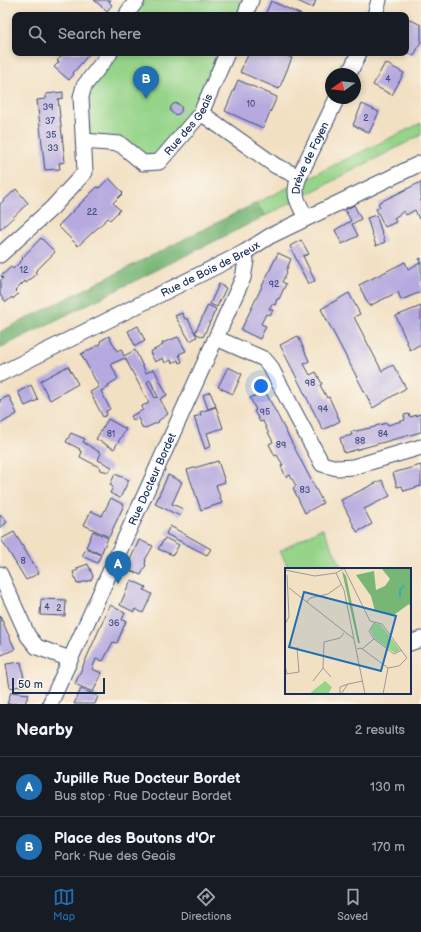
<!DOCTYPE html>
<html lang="en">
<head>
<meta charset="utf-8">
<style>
  :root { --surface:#171b24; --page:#242831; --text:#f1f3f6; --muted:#9ea1a6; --line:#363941; --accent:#1f6fb2 }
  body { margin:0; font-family:"Balsamiq Sans",sans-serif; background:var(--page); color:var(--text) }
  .compass { position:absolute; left:325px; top:68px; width:36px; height:36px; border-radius:50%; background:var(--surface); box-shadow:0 2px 6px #0003; rotate:255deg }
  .scale { position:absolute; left:12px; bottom:10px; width:93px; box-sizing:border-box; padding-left:4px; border:2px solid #1b2f5e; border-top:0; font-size:11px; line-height:14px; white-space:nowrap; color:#1b2f5e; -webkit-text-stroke:3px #fbf7ec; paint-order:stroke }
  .you { position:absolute; left:261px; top:386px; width:14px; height:14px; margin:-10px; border:3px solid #fff; border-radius:50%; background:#1a73e8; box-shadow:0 0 0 6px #1a73e833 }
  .badge { display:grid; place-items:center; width:26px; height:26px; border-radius:50%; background:var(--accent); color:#fff; font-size:13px; font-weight:700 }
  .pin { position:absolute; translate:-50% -33px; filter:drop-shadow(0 1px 2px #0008) }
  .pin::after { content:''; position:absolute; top:21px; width:14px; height:12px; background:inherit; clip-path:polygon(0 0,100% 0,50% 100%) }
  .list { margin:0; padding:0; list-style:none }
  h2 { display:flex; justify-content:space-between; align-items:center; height:52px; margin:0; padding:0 16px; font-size:17px }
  h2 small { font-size:13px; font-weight:400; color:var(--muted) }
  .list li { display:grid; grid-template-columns:26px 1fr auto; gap:12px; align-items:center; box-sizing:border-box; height:60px; padding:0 16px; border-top:1px solid var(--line) }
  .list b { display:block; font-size:15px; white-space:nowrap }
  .list p { margin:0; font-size:13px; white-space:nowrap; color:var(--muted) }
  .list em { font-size:13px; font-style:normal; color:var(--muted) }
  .icon { flex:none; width:22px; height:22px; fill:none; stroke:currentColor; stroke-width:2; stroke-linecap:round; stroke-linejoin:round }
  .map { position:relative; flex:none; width:421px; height:704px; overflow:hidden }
  .search { position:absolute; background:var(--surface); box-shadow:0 2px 6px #0003; left:12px; right:12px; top:12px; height:44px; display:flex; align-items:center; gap:10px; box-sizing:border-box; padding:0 14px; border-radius:8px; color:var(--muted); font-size:15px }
  .sheet { height:172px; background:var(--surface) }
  nav { display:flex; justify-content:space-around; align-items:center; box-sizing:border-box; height:56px; border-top:1px solid var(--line); background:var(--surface); font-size:11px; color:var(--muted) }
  nav a { display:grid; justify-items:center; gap:2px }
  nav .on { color:var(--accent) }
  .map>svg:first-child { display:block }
</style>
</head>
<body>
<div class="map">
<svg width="421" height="704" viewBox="0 0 421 704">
  <rect width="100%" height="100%" fill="#fbf7ec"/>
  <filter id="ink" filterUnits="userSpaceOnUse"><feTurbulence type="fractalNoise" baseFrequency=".025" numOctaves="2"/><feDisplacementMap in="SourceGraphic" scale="8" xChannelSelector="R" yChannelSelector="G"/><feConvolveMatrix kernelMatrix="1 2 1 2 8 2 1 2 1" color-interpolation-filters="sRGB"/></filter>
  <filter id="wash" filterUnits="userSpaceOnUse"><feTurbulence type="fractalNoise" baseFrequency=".012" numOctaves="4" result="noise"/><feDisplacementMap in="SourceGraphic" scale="16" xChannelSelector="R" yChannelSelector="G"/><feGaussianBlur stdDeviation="0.9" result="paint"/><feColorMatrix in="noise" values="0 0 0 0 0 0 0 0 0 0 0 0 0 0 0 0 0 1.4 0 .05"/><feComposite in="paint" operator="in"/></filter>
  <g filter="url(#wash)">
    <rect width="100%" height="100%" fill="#f2e0c3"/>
    <!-- green -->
    <g fill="#96d48a" stroke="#588274">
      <path d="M146,0h102l-7,15h-108z"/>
      <path d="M117,53h108l-25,56 -40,49 -12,2 -59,-22 -1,-48z"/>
      <path d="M421,123v12l-156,81 -9,-13z"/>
      <path d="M322,528l21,41h-54l-9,-18z"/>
    </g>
    <!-- forest -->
    <path fill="#78b676" stroke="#4a726a" d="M256,203l9,13 -265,132v-16z"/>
    <g id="blocks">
      <!-- building -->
      <g fill="#b5a9df" fill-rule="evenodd">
        <path d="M94,0h17l-2,2 3,3 -5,6z"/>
        <path d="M295,0h21l-3,8z"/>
        <path d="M271,1l31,14h-37z"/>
        <path d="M407,18l14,7v16l-7,15 -8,-4z"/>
        <path d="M64,53h26l-17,20 1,1 -5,6 -15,-13 5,-5 -2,-1z"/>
        <path d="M249,53h32l11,5 -13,31 -39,-17z"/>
        <path d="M385,63l19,10 -12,22 -19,-10z"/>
        <path d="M238,80l39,17 -14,31 -38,-17z"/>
        <path d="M63,92v6l-5,1 7,63 -6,1 1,6 -15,1 -8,-70 9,-1v-5z"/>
        <circle cx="176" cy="109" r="5.5"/>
        <path d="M362,104l17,8 -10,21 -16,-8z"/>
        <path d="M109,178l14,15 -10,10 7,7 -10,10 -2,-2 -30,28 -20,-20 39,-39 2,1z"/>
        <path d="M421,182v36l-2,1 -4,-9 -9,5 -2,-4 -10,7 2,4 -11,5 -9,-18 4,-2 -2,-4z"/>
        <path d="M16,189l12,14 -28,27v-26z"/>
        <path d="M354,205l7,14 -9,5 6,12 -16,8 -7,-14 16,-9 -6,-11z"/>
        <path d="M376,215l9,27 -9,4 -9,-28z"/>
        <path d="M41,238l14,14 -20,20 2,2 -11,9 -1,-2 -10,10 3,3 -5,5 -1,-2 -6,5 -6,-7v-14l3,-3 -2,-2 10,-9 2,2 10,-10 -1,-1z"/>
        <path d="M301,240l8,14 -6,2 12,25 -7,3 -18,-38z"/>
        <path d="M278,253l13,6 -5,12 1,1 -5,10 4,2 -7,15h-2l-2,6 -3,-1 -3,5 4,1 -3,5 -4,-1 -5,10 5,2 -6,13 -19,-9z"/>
        <path d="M421,258v34l-20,8 -3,-8 -29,14 -10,-21 46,-23 3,7 12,-6 -1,-4z"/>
        <path d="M219,284l7,4 -9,19 -7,-3z"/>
        <path d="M349,293l11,21 -6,3 28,54 11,-6 13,23 -33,20 -52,-99z"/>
        <path d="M208,305l8,4 -13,28 -8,-4 2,4 -7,4 -15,-25 7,-3 3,6h3l7,14z"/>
        <path d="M421,306v38l-11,6 -14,-34z"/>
        <path d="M138,326l7,15 -10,5 -7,-15z"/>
        <path d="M109,336l8,15 4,-2 3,7 11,-6 11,23 8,-4 13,26 -7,4 8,15 -10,7 1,1 -16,7 -5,-11 -5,2 -2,-4 12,-6 -1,-4 7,-3 -24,-45 -14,6 7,15 -10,6 1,2 -8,4 9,18 -4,2 1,4 -4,2 -13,-25 9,-5 -18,-33 20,-10 -1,-3zM150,380l8,17 -3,1 -8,-16z"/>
        <path d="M298,336l11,25 -5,3 6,11 6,-3 6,12 -2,1 7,13 2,-1 11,24 -17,9 -43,-85z"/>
        <path d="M178,337l8,14 -7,3 3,8 -3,1 -1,-3 -6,3 -1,-3 -6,3 -2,-5 -8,4 -5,-10 13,-7 -1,-2z"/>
        <path d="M68,366l10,18 -28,16 -10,-19z"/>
        <path d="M228,367l14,7 -9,20 -15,-7z"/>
        <path d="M31,385l7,15 -13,6 -7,-14z"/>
        <path d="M265,391l58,112 -18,10 -12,-25 3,-2 -6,-11 -4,2 -5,-11 2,-1 -6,-10 -2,1 -6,-12 4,-2 -5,-10 -5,-11 -3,1 -6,-11 2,-1 -6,-12z"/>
        <path d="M210,392l6,14 -8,3 -5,-14z"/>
        <path d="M9,396l8,18 -17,10v-24z"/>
        <path d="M216,407l7,21 -16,5 4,13 -6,3 -11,-32 7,-2 -1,-3z"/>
        <path d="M409,414l1,3 11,-3v18l-77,21 -4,-15 12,-3 -1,-3 24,-5v-1l12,-3 1,2 17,-5 -1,-5z"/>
        <path d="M108,419l18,10 -12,20 -18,-10z"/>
        <path d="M71,433l14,6 -2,3 18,11 -3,7 14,7 -3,5 -9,-2 1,-2 -21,-11 2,-5 -3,-2 1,-1 -14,-7z"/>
        <path d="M218,461l7,21 -9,3 6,18 -21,7 -14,-40z"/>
        <path d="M421,465v21l-17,5 -2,-5 -5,1 -4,-14z"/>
        <path d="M115,474l14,6 -9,18 -10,-5 3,-6 -3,-2z"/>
        <path d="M168,475l14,7 -10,22 11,5 -3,7 -25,-12z"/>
        <path d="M382,480l8,16 -26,13 8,15 -15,8 -16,-32z"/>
        <path d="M111,498l13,7 -15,32 -25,-12 7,-14 11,5z"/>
        <path d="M0,514l7,8 -7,6z"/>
        <path d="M170,526l41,23 -4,6 -41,-21z"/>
        <path d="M93,531l15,7 -7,16 -15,-7z"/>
        <path d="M14,532l25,41 -13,7 -25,-41z"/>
        <path d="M165,538l14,7 -6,10 -15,-6z"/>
        <path d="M139,540l14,6 -8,14h1l-1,4 1,1 -5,10 -15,-6z"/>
        <path d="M86,549l15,6 -4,8 -15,-7z"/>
        <path d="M88,564l5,12 -2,4 -14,4 -4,-12 5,-2 -1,-2z"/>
        <path d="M131,580l15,7 -2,3 8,4 -9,19 -8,-4 -1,3 -14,-7z"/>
        <path d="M41,599l25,1 -1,16 -25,-1z"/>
        <path d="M110,605l15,8 -3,7 4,1 -9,22 -4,-1 -10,19 -7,-2 -4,10 10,4 -9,19 -18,-8z"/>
        <path d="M0,616l15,33 -13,6 -2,-4z"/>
        <path d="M21,662l4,23 -15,3 -4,-24z"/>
        <path d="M81,689l17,7 -3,8h-21z"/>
        <path d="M11,692l18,2 -4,9 -18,1z"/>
      </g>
    </g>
  </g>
  <g filter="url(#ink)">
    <use href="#blocks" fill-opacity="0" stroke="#3b4a6d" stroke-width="1"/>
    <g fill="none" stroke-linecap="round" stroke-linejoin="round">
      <defs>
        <g id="street">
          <path d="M127,15l1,-3 9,-12"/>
          <path d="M245,15l6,-15"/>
          <path d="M375,15l4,-15"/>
          <path d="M349,74l10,-21"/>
          <path d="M201,113l75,53 23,11"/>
          <path id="s1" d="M84,141l36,3 23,19 16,-1 42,-49 26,-60"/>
          <path id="s2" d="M306,218c-8,-16 -14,-23 -7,-41l38,-79"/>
          <path d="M0,255l52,-47 33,-36 -4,-75 3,-11 26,-33"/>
          <path d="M216,338l48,21 6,7 52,98 15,4 16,-1 68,-20"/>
          <path id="s3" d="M0,374l245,-122 25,-16 151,-73"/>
          <path d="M0,574l28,62 9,11 33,12"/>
          <path d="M410,643l11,-4"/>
          <path id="s4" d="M50,704l193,-426 3,-17 -1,-9"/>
        </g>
      </defs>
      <!-- street casing -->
      <use href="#street" stroke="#3b4a6d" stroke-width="17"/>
      <!-- street -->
      <use href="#street" stroke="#fff" stroke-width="15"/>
    </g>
  </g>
  <g text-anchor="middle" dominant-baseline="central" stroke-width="3" stroke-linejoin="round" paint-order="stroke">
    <!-- number labels -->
    <g font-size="9" fill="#424e7e">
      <text x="388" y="79">4</text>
      <text x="251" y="104">10</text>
      <text x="48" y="107">39</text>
      <text x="366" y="118">2</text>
      <text x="50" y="121">37</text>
      <text x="51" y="135">35</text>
      <text x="53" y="148">33</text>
      <text x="92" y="212">22</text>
      <text x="24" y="270">12</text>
      <text x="274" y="284">92</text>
      <text x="310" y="383">98</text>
      <text x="323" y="409">94</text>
      <text x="265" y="412">95</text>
      <text x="111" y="434">81</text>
      <text x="383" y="434">84</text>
      <text x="360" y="441">88</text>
      <text x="281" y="445">89</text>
      <text x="305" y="490">83</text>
      <text x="23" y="561">8</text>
      <text x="47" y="607">4</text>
      <text x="59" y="608">2</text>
      <text x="114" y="623">36</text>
    </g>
    <!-- street labels -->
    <g font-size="11" fill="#1b2f5e" stroke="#fbf7ec">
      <text stroke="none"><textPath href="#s1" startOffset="130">Rue des Geais</textPath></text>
      <text stroke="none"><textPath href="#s2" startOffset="65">Drève de Fayen</textPath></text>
      <text stroke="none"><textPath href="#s3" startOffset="235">Rue de Bois de Breux</textPath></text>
      <text stroke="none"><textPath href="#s4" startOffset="247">Rue Docteur Bordet</textPath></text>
    </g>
  </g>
  <!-- overview -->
  <g transform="translate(285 568)">
    <rect width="126" height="126" fill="#f2e0c3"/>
    <path d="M90,55l6,2 19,25 -5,3 -20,-14 -5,-9zM40,113l7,6 -4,7h-19z" fill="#96d48a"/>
    <path d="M126,0v40l-2,-4 -15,11 -19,-4 -4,-15 -15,-21 18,-4 2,19 9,-4 5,-7 -8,-10zM57,3l4,5 14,67h-2z" fill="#78b676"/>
    <path fill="none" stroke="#3badb3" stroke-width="2" d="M115,29v-7l4,-5"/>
    <path fill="none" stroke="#9c999b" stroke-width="1" d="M59,0l26,53 12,3 25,34 -8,8 -11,2 -27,-20 -4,1M0,2l30,6 21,-3 9,-5M51,5l8,17 21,104M4,20l65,51M22,34l3,-4 18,-4 14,-10M90,54l-6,9 5,8 20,15 8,-4M0,56l4,-7 -2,-42M77,81l12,-10M0,97l2,9 12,-2 -2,-25M38,100l8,9M28,113l10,-13 1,-26 16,-4 4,-5M55,126v-7l8,-3M56,126l7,-10 15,-3M98,126l5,-26"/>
    <path fill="#1f6fb2" fill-opacity="0.15" stroke="#1f6fb2" stroke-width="2" d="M19,24l92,24 -15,55 -92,-24z"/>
    <rect width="126" height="126" fill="none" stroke="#1b2f5e" stroke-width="2"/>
  </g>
</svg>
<svg class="compass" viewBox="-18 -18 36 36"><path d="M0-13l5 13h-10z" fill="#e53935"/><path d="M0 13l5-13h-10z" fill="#9ea1a6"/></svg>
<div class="scale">50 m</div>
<div class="you"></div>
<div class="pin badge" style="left:118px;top:584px">A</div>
<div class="pin badge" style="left:146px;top:99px">B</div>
<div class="search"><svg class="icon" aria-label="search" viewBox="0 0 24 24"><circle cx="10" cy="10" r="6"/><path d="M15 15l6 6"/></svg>Search here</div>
</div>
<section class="sheet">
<h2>Nearby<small>2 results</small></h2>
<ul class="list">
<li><span class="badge">A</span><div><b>Jupille Rue Docteur Bordet</b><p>Bus stop · Rue Docteur Bordet</p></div><em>130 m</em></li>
<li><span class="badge">B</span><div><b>Place des Boutons d'Or</b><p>Park · Rue des Geais</p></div><em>170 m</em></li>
</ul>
</section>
<nav>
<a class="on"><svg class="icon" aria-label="map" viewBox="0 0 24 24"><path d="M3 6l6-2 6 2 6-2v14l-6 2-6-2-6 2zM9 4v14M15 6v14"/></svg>Map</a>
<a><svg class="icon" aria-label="directions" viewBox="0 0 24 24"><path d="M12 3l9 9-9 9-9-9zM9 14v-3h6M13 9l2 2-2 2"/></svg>Directions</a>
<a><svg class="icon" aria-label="saved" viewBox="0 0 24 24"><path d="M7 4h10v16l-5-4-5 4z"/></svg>Saved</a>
</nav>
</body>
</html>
